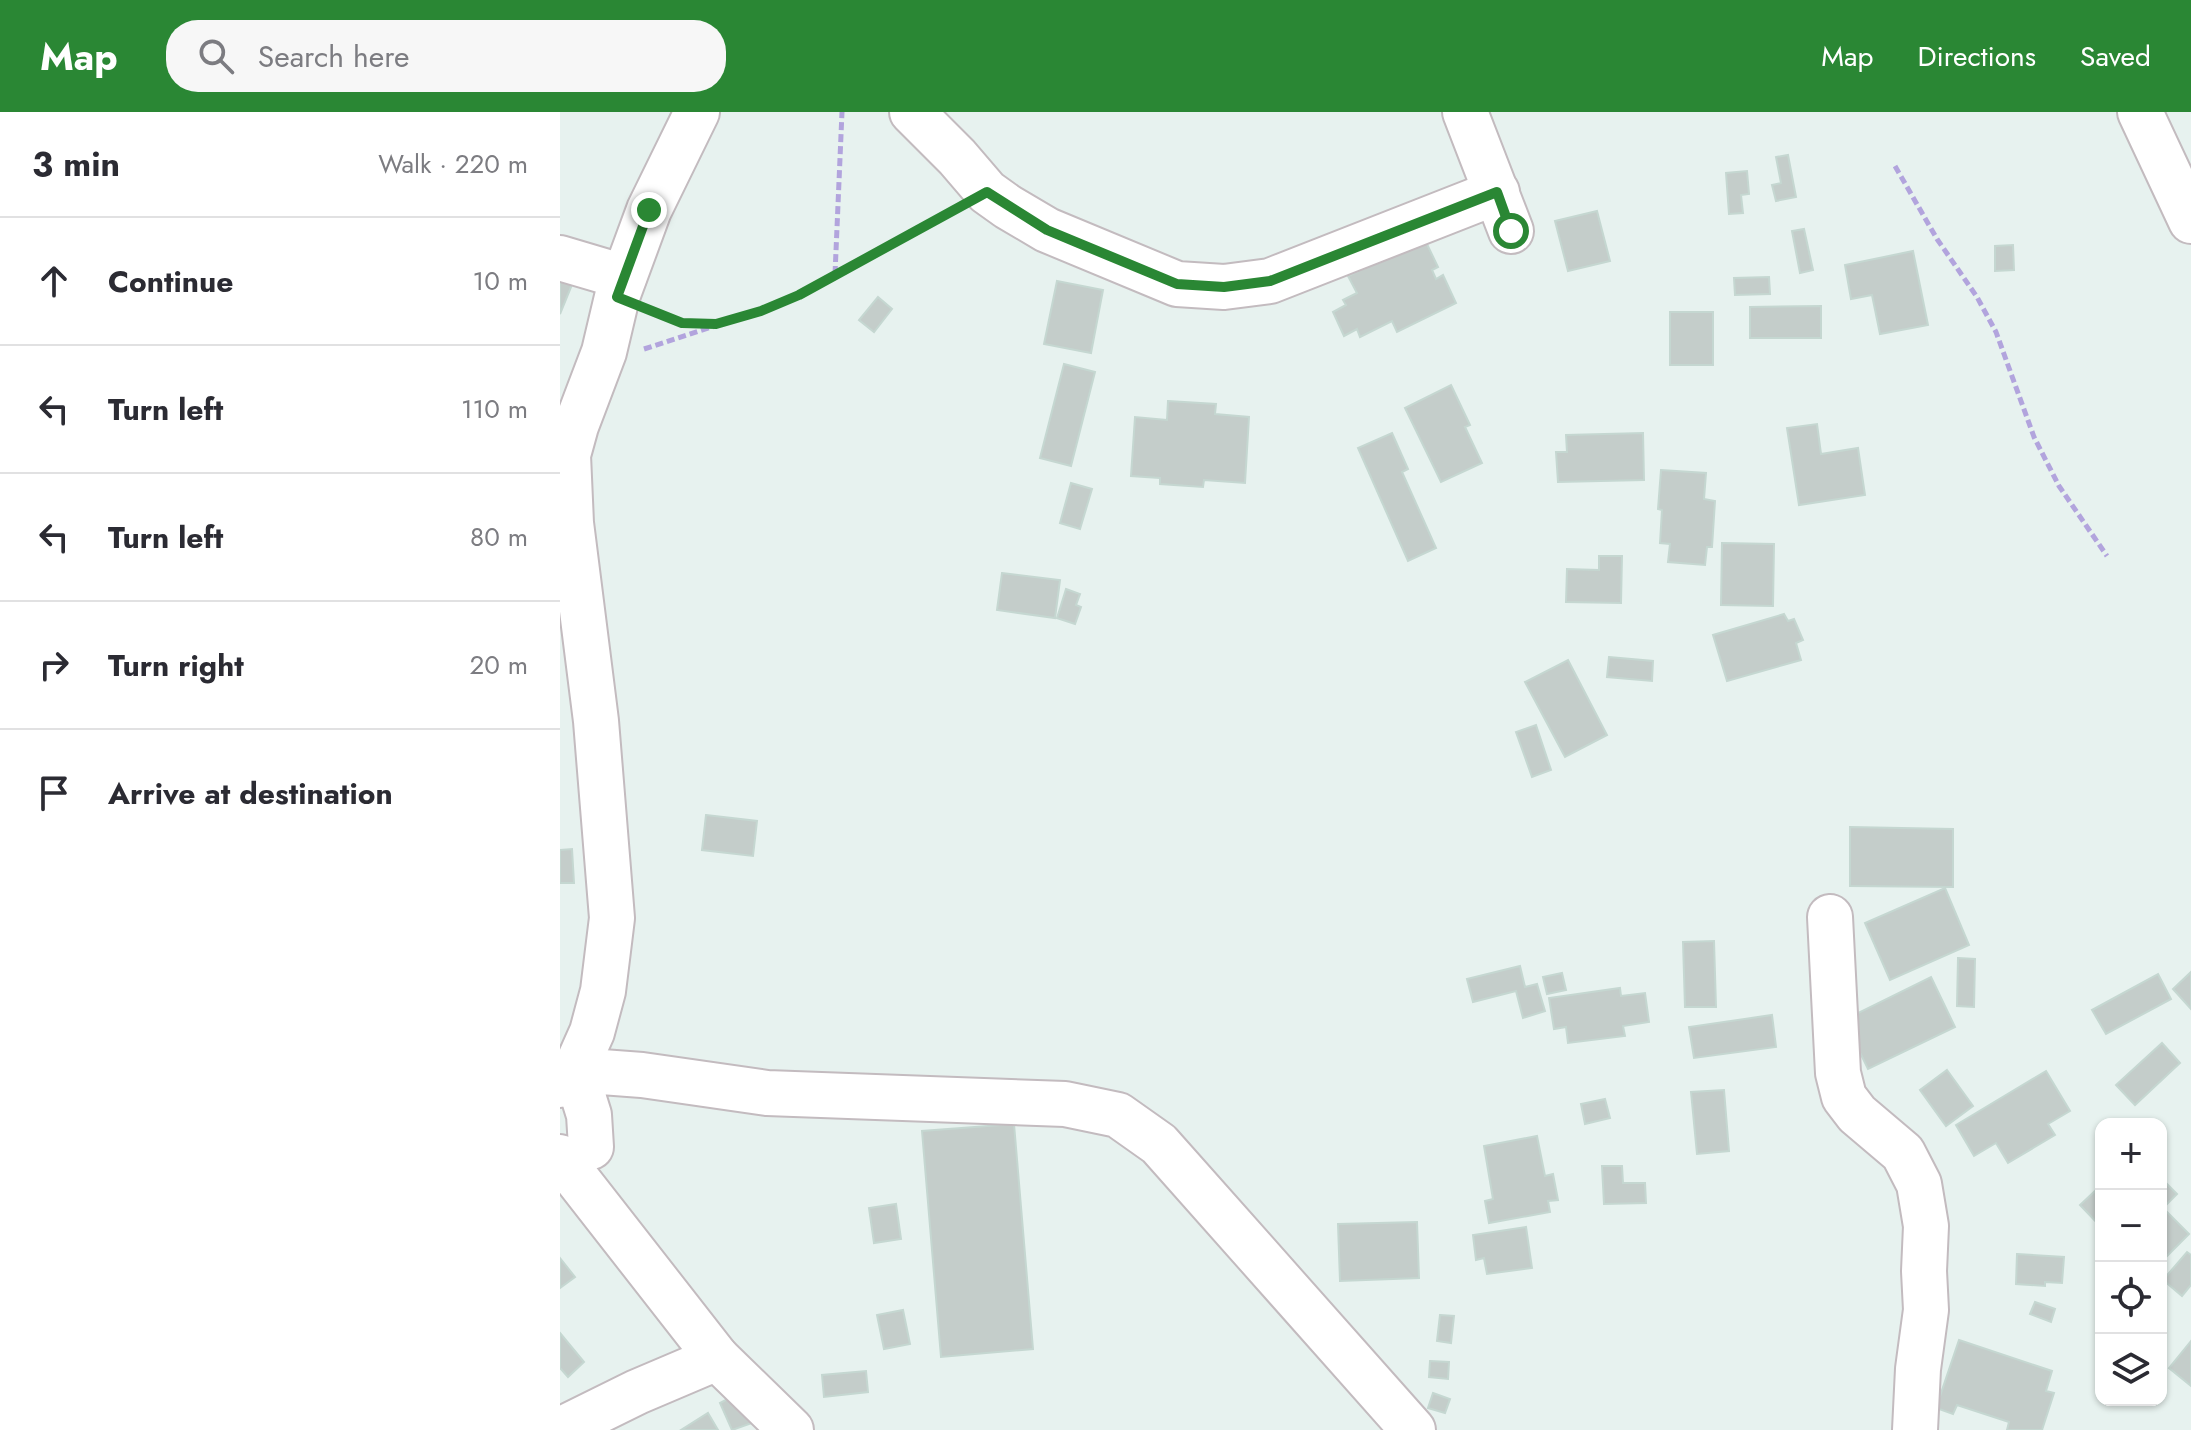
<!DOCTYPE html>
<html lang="en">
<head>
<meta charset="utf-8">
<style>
  :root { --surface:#fff; --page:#f7f7f7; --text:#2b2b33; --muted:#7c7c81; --line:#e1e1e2; --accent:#2a8734 }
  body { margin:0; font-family:Jost,sans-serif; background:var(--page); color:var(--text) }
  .controls { position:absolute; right:24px; bottom:24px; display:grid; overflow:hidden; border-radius:16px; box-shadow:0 2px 6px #0004 }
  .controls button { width:72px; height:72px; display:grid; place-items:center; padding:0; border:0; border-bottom:2px solid var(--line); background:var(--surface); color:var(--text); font:40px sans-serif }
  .stop { position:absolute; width:24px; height:24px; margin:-18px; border:6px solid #2a8734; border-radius:50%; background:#fff }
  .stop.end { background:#2a8734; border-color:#fff; box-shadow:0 2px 8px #0008 }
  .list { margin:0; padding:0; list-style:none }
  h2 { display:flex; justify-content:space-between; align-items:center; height:104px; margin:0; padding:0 32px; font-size:34px }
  h2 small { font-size:26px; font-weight:400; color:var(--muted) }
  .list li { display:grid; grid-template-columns:52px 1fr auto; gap:24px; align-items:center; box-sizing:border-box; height:128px; padding:0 32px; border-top:2px solid var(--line) }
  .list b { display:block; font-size:30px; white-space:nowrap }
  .list em { font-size:26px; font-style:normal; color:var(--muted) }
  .icon { flex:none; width:44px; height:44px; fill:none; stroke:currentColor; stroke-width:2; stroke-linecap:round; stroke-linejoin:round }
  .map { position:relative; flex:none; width:1631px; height:1318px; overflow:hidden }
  header { display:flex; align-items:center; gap:48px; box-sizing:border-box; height:112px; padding:0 40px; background:var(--accent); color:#fff }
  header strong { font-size:38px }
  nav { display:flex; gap:44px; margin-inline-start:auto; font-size:28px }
  .search { width:560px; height:72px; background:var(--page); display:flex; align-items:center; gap:20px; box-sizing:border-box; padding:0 28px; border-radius:32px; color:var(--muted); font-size:30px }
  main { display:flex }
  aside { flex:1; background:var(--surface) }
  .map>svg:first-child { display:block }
</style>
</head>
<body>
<header>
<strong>Map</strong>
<div class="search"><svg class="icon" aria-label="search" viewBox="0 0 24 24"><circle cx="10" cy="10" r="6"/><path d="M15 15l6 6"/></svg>Search here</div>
<nav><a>Map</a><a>Directions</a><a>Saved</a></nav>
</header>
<main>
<aside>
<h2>3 min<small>Walk · 220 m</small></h2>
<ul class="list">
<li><svg class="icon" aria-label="ahead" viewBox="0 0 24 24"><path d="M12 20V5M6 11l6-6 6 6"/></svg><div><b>Continue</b></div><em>10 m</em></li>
<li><svg class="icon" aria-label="left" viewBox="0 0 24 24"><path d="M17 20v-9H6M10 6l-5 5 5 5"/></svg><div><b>Turn left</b></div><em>110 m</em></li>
<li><svg class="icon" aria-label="left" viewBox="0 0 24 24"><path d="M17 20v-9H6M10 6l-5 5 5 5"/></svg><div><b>Turn left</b></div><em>80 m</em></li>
<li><svg class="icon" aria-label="right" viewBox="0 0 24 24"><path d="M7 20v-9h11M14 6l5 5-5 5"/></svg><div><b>Turn right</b></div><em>20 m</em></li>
<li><svg class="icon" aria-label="arrive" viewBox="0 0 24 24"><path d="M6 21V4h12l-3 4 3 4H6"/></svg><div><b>Arrive at destination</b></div></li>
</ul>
</aside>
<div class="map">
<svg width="1631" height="1318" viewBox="0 0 1631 1318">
  <rect width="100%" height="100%" fill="#e7f2ef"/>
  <!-- building -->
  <g fill="#c4cdca" stroke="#c5d7d1" stroke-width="2">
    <path d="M1228,43l8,42 -20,4 -4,-16 9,-2 -5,-26z"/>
    <path d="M1187,59l2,23 -8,1 2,18 -14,1 -3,-41z"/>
    <path d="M1037,99l13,50 -42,10 -13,-50z"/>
    <path d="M1244,117l9,41 -13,3 -8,-42z"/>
    <path d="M865,128l13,27 -6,3 4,9 7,-4 13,28 -59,29 -5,-11 -32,16 -3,-8 -13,7 -11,-24 13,-7 -3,-5 14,-7 -9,-17z"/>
    <path d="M1453,133l1,25 -19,1v-25z"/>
    <path d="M1353,139l15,74 -48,9 -8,-39 -21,4 -6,-34z"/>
    <path d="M0,157l18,1 -18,44z"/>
    <path d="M1209,165l1,17 -35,1 -1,-17z"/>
    <path d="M497,169l46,9 -12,63 -47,-9z"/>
    <path d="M318,185l14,12 -18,23 -15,-12z"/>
    <path d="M1261,194v32h-71v-31z"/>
    <rect x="1110" y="200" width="43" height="53"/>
    <path d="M504,252l31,8 -24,94 -31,-8z"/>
    <path d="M891,273l19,40 -5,2 17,36 -41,19 -36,-74z"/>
    <path d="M608,289l48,3 -1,10 34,3 -4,66 -41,-3 -1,7 -43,-3v-6l-29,-2 4,-59 32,3z"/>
    <path d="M1257,312l4,30 37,-6 7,47 -66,10 -12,-77z"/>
    <path d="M832,321l16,36 -6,3 34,76 -28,13 -50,-113z"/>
    <path d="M1083,321l1,47 -86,2 -2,-30h11l-1,-17z"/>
    <path d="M1101,358l45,3 -2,26 11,2 -3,46h-5l-2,18 -37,-3 2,-18 -10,-1 2,-33 -4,-1z"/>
    <path d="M511,371l21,6 -12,40 -20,-6z"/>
    <path d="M1162,431l52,1 -1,62 -52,-1z"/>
    <path d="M1039,444h23l-1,47 -55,-1 1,-33 32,1z"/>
    <path d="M442,461l58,7 -5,38 -58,-8z"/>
    <path d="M506,477l14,5 -4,11 5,2 -6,17 -18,-6z"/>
    <path d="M1224,502l4,7 6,-2 9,21 -7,3 5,17 -74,21 -14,-46z"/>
    <path d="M1049,545l44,4 -1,20 -45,-4z"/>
    <path d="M1008,548l39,75 -42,22 -40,-75z"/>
    <path d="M976,613l15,45 -19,7 -16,-45z"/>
    <path d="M146,703l51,6 -4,35 -51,-6z"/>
    <path d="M1290,715l103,2v58l-103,-1z"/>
    <path d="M12,737l2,34h-14v-33z"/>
    <path d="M1385,776l24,57 -79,35 -25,-57z"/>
    <path d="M1154,829l2,66h-31l-2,-65z"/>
    <path d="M1398,846l17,1 -1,48 -17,-1z"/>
    <path d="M960,854l5,21 12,-3 8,27 -22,7 -7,-27 -43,11 -6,-23z"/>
    <path d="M1631,860v37l-18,-20z"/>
    <path d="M1002,861l4,17 -19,4 -4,-17z"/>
    <path d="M1598,862l13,25 -65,35 -14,-24z"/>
    <path d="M1371,865l24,50 -87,42 -24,-49z"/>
    <path d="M1060,876l1,8 24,-3 4,29 -26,4 2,10 -57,7 -2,-16 -12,2 -5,-31z"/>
    <path d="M1212,903l4,32 -82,11 -5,-31z"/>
    <path d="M1602,931l18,20 -45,42 -19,-20z"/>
    <path d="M1387,958l26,36 -27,20 -26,-36z"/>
    <path d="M1486,959l24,40 -22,13 7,11 -47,28 -12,-20 -22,13 -18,-31z"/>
    <path d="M1164,978l5,61 -32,3 -6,-62z"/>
    <path d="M1045,987l5,19 -25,6 -4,-20z"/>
    <path d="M454,1012l19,225 -92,8 -19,-226z"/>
    <path d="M977,1024l8,40 8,-2 5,26 -10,1 2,11 -61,11 -4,-22 8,-2 -9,-53z"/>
    <path d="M1042,1054h20l1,17h22l1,20 -42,1z"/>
    <path d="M1601,1066l16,16 -14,14 26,26 -28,28z"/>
    <path d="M1535,1079l6,6v30l-21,-22z"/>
    <path d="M336,1092l5,35 -27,4 -5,-35z"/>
    <path d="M857,1110l2,56 -79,3 -2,-57z"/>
    <path d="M966,1115l6,41 -45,6 -3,-16 -8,2 -3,-25z"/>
    <path d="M1627,1140l4,3v30l-9,11 -19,-16z"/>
    <path d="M1457,1142l47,3 -2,26 -17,-1v4l-29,-2z"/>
    <path d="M0,1146l15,19 -15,11z"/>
    <path d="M1475,1190l20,7 -4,13 -21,-8z"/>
    <path d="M343,1198l7,34 -26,5 -7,-34z"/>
    <path d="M880,1203l14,1 -3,27 -14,-2z"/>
    <path d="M0,1221l24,29 -16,15 -8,-9z"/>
    <path d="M1399,1228l93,31 -6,20 8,2 -12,37h-35l2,-8 -52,-17 -4,9 -17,-6z"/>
    <path d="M1631,1229v45l-22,-18z"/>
    <path d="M870,1249l19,1 -1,17 -19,-2z"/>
    <path d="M306,1259l2,21 -44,5 -2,-22z"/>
    <path d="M873,1281l17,6 -5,14 -17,-5z"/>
    <path d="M177,1282l15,29 -20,7 -12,-27z"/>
    <path d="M148,1301l10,17h-37z"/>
  </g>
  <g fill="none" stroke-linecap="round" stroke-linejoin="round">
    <defs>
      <g id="minor">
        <path d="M352,0l45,45 30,35 21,15 39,23 130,54 47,3 46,-6 227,-89"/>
        <path d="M905,0l46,119"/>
        <path d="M1580,0l51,109"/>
        <path d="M0,146l64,19"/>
        <path d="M1270,805l8,156 6,24 13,17 46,39 16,31 7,42 -2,45 2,39 -8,59 -3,61"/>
        <path d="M0,973l15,-15 17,-38 11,-41 9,-73 -16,-197 -25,-198 -3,-68 8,-29 28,-74 13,-55 32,-87 48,-98"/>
        <path d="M31,1035l-2,-32 -14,-45 67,5 125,18 298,11 53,11 41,29 254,286"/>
        <path d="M0,1045l157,201"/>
        <path d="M0,1318l77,-38 80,-34 74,72"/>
      </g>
    </defs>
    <!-- minor casing -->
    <use href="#minor" stroke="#c3bbbf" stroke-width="48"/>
    <!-- path -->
    <g stroke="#b2a4dd" stroke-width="5" stroke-dasharray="8 4" stroke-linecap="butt">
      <path d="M1335,54l42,73 40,58 19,35 38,105 25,49 48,70"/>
      <path d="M275,162l7,-162"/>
      <path d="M92,199l30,12 29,1"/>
      <path d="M84,237l117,-38 38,-16 156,-84"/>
    </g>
    <!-- minor -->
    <use href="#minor" stroke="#fff" stroke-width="44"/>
  </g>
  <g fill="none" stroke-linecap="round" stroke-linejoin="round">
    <!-- route -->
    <path stroke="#2a8734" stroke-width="10" d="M89,98l-32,87 65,26 34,1 45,-13 38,-16 188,-103 60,38 130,54 47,3 46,-6 227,-89 14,39"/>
  </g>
</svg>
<div class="controls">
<button>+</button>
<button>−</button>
<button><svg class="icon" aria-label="locate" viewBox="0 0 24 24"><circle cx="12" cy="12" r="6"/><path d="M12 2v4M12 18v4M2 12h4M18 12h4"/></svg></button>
<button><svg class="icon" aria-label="layers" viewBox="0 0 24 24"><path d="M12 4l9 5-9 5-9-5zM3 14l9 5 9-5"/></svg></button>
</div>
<div class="stop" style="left:951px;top:119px"></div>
<div class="stop end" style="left:89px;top:98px"></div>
</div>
</main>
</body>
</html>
